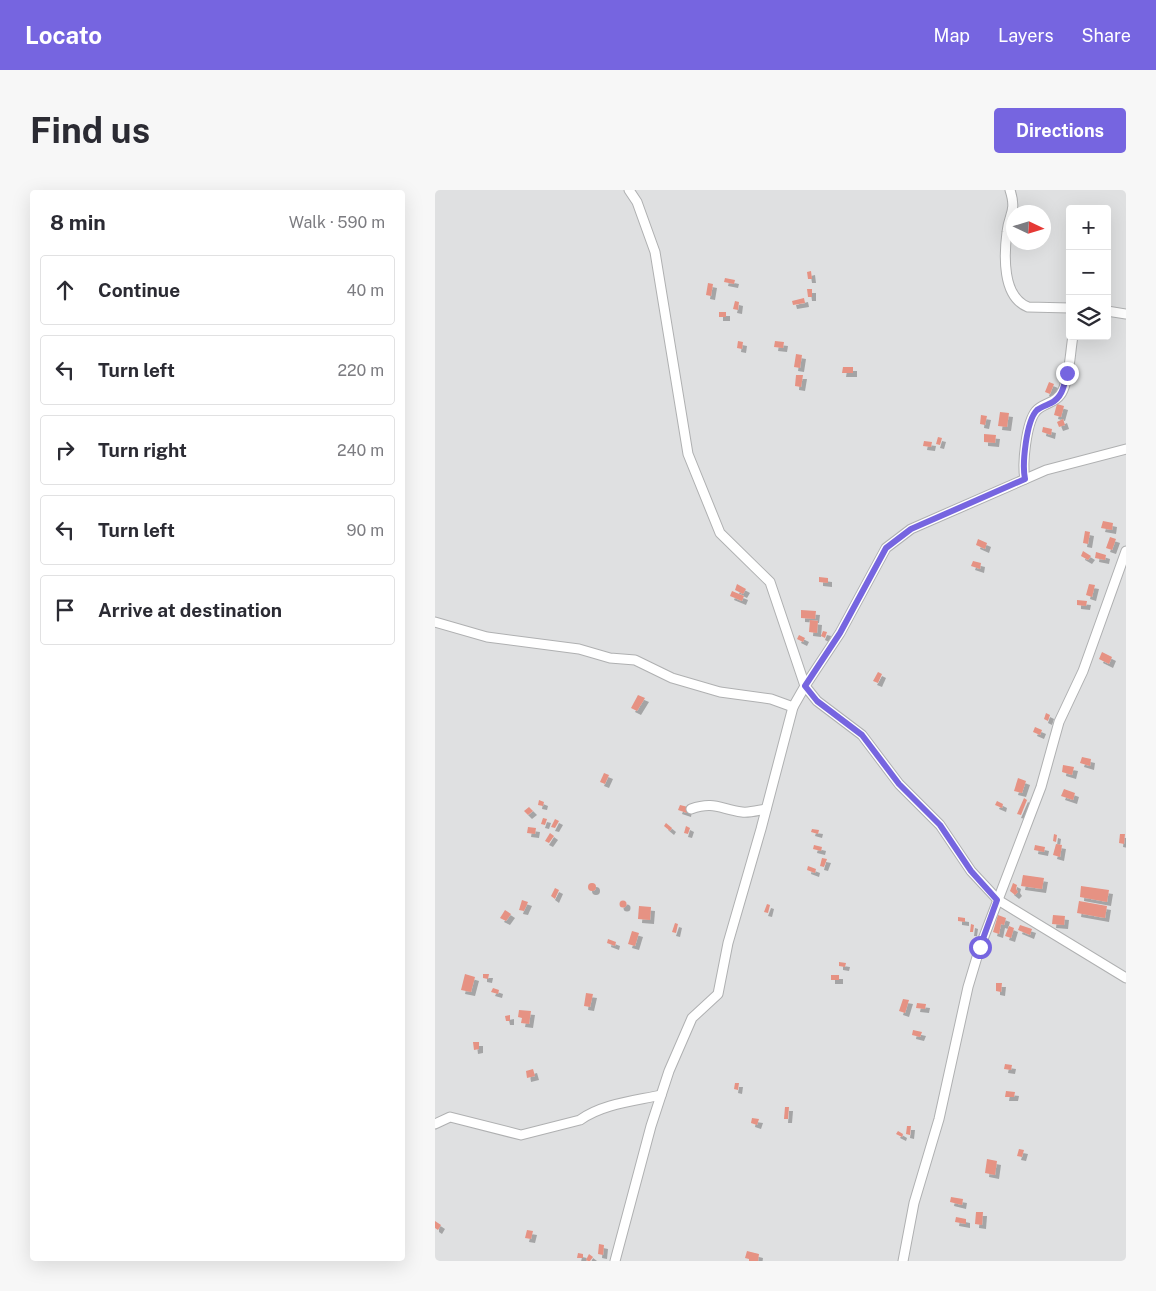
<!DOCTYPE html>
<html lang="en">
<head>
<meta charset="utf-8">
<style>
  :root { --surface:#fff; --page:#f7f7f7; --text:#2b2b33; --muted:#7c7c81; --line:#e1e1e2; --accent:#7665e0 }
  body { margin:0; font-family:"Public Sans",sans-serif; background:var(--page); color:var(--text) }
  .controls { position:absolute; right:15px; top:15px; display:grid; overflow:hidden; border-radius:5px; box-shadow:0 5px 20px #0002 }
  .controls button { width:45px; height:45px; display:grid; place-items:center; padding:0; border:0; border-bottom:1px solid var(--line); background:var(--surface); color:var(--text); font:25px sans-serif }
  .compass { position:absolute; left:571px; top:15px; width:45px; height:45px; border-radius:50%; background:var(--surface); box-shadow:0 5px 20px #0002; rotate:94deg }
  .stop { position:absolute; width:15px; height:15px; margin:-11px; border:4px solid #7665e0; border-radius:50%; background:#fff }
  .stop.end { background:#7665e0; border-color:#fff; box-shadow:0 1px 5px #0008 }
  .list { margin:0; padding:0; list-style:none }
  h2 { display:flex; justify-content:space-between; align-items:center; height:65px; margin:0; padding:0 20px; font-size:21px }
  h2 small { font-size:16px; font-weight:400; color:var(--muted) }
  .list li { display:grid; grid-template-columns:32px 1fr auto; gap:15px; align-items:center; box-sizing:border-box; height:70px; margin:0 10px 10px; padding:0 10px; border:1px solid var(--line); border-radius:5px }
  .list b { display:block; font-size:19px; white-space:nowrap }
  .list em { font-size:16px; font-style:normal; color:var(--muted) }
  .icon { flex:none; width:28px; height:28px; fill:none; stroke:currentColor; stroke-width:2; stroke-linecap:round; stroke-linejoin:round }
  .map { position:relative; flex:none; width:691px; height:1071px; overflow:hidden; border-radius:5px }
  header { display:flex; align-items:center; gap:30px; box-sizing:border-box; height:70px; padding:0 25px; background:var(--accent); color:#fff }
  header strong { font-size:24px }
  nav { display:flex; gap:28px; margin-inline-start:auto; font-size:18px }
  .intro { display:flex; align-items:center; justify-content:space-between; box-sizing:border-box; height:120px; padding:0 30px }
  h1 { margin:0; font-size:35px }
  .button { padding:12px 22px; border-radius:5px; background:var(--accent); color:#fff; font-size:18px; font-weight:700 }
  main { display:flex; gap:30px; padding:0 30px }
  aside { flex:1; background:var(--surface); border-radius:5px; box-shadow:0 5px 20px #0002 }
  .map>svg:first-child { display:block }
</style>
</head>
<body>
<header>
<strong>Locato</strong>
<nav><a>Map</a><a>Layers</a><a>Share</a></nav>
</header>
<div class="intro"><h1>Find us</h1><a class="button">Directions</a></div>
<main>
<aside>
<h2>8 min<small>Walk · 590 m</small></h2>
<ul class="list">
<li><svg class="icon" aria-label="ahead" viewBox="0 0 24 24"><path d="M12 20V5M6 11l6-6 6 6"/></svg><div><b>Continue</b></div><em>40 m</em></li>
<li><svg class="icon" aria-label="left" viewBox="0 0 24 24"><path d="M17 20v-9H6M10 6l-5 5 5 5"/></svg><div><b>Turn left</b></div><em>220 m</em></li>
<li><svg class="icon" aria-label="right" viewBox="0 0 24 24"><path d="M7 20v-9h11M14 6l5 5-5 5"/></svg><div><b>Turn right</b></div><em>240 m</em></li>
<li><svg class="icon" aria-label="left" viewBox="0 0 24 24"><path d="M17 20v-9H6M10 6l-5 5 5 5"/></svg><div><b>Turn left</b></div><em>90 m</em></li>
<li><svg class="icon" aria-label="arrive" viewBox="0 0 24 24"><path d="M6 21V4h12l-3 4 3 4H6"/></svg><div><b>Arrive at destination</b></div></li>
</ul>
</aside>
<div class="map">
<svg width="691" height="1071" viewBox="0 0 691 1071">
  <defs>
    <filter id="shadow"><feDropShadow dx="4" dy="4" stdDeviation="0" flood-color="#0004"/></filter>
  </defs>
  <rect width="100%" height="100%" fill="#dfe0e1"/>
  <!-- building -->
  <g fill="#e69283" filter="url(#shadow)">
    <path d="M376,81l1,8h-4l-1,-7z"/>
    <path d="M290,88l10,2 -1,4 -10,-2z"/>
    <path d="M273,93l5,1 -2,12 -5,-1z"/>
    <path d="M372,99h5v8h-4z"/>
    <path d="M369,108l1,5 -12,2 -1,-4z"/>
    <path d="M300,111l4,1 -1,8 -5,-1z"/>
    <rect x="284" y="122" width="7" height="5"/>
    <path d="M303,151l5,1 -1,7 -5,-1z"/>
    <path d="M340,151l9,1 -1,6 -9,-1z"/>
    <path d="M361,164l6,1 -2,13 -6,-1z"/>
    <path d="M408,177h10v6h-11z"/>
    <path d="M361,185h7l-2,12 -6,-1z"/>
    <path d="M614,192l5,2 -4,10 -5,-2z"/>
    <path d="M622,214l7,2 -3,11 -7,-2z"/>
    <path d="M565,222l9,1 -2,14 -9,-1z"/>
    <path d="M546,225l6,1 -2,9 -5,-1z"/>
    <path d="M628,229l2,6 -6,2 -2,-5z"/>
    <path d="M608,237l9,2 -1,6 -9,-3z"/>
    <path d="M549,244l12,1 -1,8 -11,-1z"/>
    <path d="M503,247l4,1 -2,7 -4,-1z"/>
    <path d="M489,251l8,1 -1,5 -8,-1z"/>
    <path d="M668,331l10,2 -1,7 -11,-2z"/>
    <path d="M650,341l5,1 -2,12 -5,-1z"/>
    <path d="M675,347l6,2 -4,11 -6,-2z"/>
    <path d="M543,349l9,4 -2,6 -9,-4z"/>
    <path d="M648,361l8,5 -3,4 -7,-4z"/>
    <path d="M661,362l10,3 -1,5 -10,-2z"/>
    <path d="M538,371l8,2 -1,6 -9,-3z"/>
    <path d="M384,387l9,1v5l-9,-1z"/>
    <path d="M302,394l9,5 -3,5 -8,-4z"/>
    <path d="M654,394l6,1 -3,12 -6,-2z"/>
    <path d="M297,401l12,5 -2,5 -12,-5z"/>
    <path d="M642,410l10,1 -1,5 -9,-1z"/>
    <path d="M366,420l15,1 -1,8 -14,-1z"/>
    <path d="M375,430l8,1 -1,12 -8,-1z"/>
    <path d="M388,441l4,1 -2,6 -4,-2z"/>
    <path d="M364,445l6,3 -2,4 -6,-3z"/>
    <path d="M667,462l10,5 -3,7 -10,-5z"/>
    <path d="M443,482l4,2 -4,9 -5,-2z"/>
    <path d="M203,505l7,3 -8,13 -6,-3z"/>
    <path d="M611,523l4,2 -2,6 -4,-2z"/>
    <path d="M600,537l7,3 -2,5 -7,-3z"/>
    <path d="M647,567l9,2 -1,7 -10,-3z"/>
    <path d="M628,575l11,2 -2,8 -10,-3z"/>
    <path d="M169,583l5,2 -4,9 -5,-2z"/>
    <path d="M583,588l8,3 -4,12 -8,-2z"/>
    <path d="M629,599l11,4 -2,7 -12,-4z"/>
    <path d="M589,608l3,2 -6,15 -4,-1z"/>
    <path d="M104,610l5,2 -1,4 -5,-1z"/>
    <path d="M562,611l6,3 -1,4 -7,-3z"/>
    <path d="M245,615l8,2 -1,6 -9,-3z"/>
    <path d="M94,617l4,4 -5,4 -4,-4z"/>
    <path d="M108,628l4,1 -2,6 -4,-1z"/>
    <path d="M120,629l4,2 -4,7 -4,-1z"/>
    <path d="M231,633l6,5 -2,3 -6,-5z"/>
    <path d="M251,636l4,2 -2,6 -4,-1z"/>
    <path d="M93,637l8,1 -1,6 -8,-1z"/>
    <path d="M377,639l7,1 -1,4 -7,-2z"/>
    <path d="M115,643l4,3 -5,7 -4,-2z"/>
    <path d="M619,644l3,1 -1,7 -3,-1z"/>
    <path d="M685,644h5l-1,10 -5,-1z"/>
    <path d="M621,654l6,1 -2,12 -7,-2z"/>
    <path d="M379,655l8,2 -1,4 -8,-2z"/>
    <path d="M600,655l10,2 -1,5 -10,-2z"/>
    <path d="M387,668l5,1 -3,8 -4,-1z"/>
    <path d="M373,676l8,3 -1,4 -8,-3z"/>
    <path d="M588,685l21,3 -2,11 -21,-3z"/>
    <path d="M578,693l4,2 -1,4 2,3 -3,3 -5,-4z"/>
    <circle cx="157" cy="697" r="4"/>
    <path d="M646,696l28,4 -2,12 -27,-5z"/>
    <path d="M120,698l4,2 -4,9 -4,-3z"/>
    <path d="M87,710l6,2 -4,9 -5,-1z"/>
    <circle cx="188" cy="714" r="3.5"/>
    <path d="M644,711l28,5 -2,12 -28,-5z"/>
    <path d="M332,714l3,1 -2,8 -4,-1z"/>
    <path d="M204,716l12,1 -1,13 -12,-1z"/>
    <path d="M70,720l6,4 -5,7 -6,-3z"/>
    <path d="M563,725l8,3 -2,7 -3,-1 -2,10 -6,-2z"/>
    <path d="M618,725l12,1 -1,9 -12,-1z"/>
    <path d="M523,727l7,1v4l-7,-1z"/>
    <path d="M240,733l3,1 -2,9 -4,-1z"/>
    <path d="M536,734l3,1 -1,7h-3z"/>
    <path d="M585,735l12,4 -2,6 -12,-5z"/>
    <path d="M574,736l5,2 -3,10 -6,-2z"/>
    <path d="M197,741l7,2 -4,13 -7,-2z"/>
    <path d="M173,749l8,3 -1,4 -8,-3z"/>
    <path d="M404,772l7,1 -1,4 -6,-1z"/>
    <path d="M30,784l10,3 -4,15 -10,-2z"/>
    <path d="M48,784h6l-1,5 -5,-1z"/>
    <rect x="396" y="785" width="8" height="5"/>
    <path d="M561,793h6l-1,9 -5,-1z"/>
    <path d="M58,798l6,2 -1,4 -7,-2z"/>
    <path d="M151,803l7,1 -3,13 -6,-1z"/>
    <path d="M468,809l6,1 -4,13 -6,-2z"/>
    <path d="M482,813l9,1 -1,5 -9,-1z"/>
    <path d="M84,820l12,1 -2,13 -8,-1 1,-5 -4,-1z"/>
    <path d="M75,825v6h-4l-1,-5z"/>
    <path d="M478,840l9,2 -2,5 -8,-2z"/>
    <path d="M38,852h6v7l-5,1z"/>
    <path d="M570,874l7,1 -1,5 -7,-1z"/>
    <path d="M98,879l2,7 -8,2 -1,-7z"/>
    <path d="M300,893h4l-1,7 -4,-1z"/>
    <path d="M571,901l9,1 -1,5h-9z"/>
    <path d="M350,917h4l-1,12h-4z"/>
    <path d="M317,928l7,1 -2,6 -6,-2z"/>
    <path d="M472,936h4l-1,9 -4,-1z"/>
    <path d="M463,941l5,3 -1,3 -6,-3z"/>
    <path d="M584,959l5,1 -2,7 -5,-1z"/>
    <path d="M552,969l10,2 -2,14 -10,-2z"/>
    <path d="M516,1007l12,2 -1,6 -12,-3z"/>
    <path d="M541,1022h7l-1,13 -7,-1z"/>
    <path d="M521,1027l10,2v5l-11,-2z"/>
    <path d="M0,1031l6,4 -3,5 -3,-2z"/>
    <path d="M92,1040l6,1 -2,8 -6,-1z"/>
    <path d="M164,1054l5,1 -1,10 -5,-1z"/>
    <path d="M312,1061l12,3 -1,7h-9v-2l-4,-1z"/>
    <path d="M143,1063l5,1v4h-6z"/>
    <path d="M154,1064l4,3 -3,4h-2l-2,-1z"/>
  </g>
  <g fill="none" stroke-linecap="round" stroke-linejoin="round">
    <defs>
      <g id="street">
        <path d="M194,0l8,12 18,50 33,202 32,79 50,49 35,104 12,15 45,34 37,49 41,41 31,46 27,29 128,78"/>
        <path d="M575,0c7,22 -1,23 -3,42 -3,23 -5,65 21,75l42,1"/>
        <path d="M672,121l19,3"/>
        <path d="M590,289c-3,-14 1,-56 11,-68 8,-9 21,-7 27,-21 7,-16 7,-37 10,-54"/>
        <path d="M0,432l52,15 92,12 31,9 25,2 37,18 48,14 51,7 22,8 12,-21 35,-53 46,-85 25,-19 135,-59 80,-21"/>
        <path d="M256,619c23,-8 29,0 51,3 8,1 17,-2 24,-3"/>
        <path d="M0,934l15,-7 71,18 59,-15c22,-16 54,-19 81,-25"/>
        <path d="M180,1071l36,-135 18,-55 23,-53 26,-24 10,-51 33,-114 32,-122"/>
        <path d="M468,1071l11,-58 25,-84 29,-132 12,-40 61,-160 18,-65 24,-51 43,-120"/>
      </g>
    </defs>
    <!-- street casing -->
    <use href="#street" stroke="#afb0b1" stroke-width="11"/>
    <!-- street -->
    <use href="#street" stroke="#fff" stroke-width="9"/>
  </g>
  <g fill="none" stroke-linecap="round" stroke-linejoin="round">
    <!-- route -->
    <path stroke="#7665e0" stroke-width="6" d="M545,757l17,-47 -26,-29 -31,-46 -41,-41 -37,-49 -45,-34 -12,-15 35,-53 46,-85 25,-19 114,-50c-3,-14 1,-58 12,-69 4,-3 10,-5 14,-7 12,-6 13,-18 16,-30"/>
  </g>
</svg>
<div class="controls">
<button>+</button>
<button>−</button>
<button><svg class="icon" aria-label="layers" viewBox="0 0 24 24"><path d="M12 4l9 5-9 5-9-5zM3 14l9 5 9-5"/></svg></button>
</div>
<svg class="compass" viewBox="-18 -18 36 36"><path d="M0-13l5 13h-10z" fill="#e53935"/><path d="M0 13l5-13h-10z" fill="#7c7c81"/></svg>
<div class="stop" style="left:545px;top:757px"></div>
<div class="stop end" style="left:632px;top:183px"></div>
</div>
</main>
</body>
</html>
